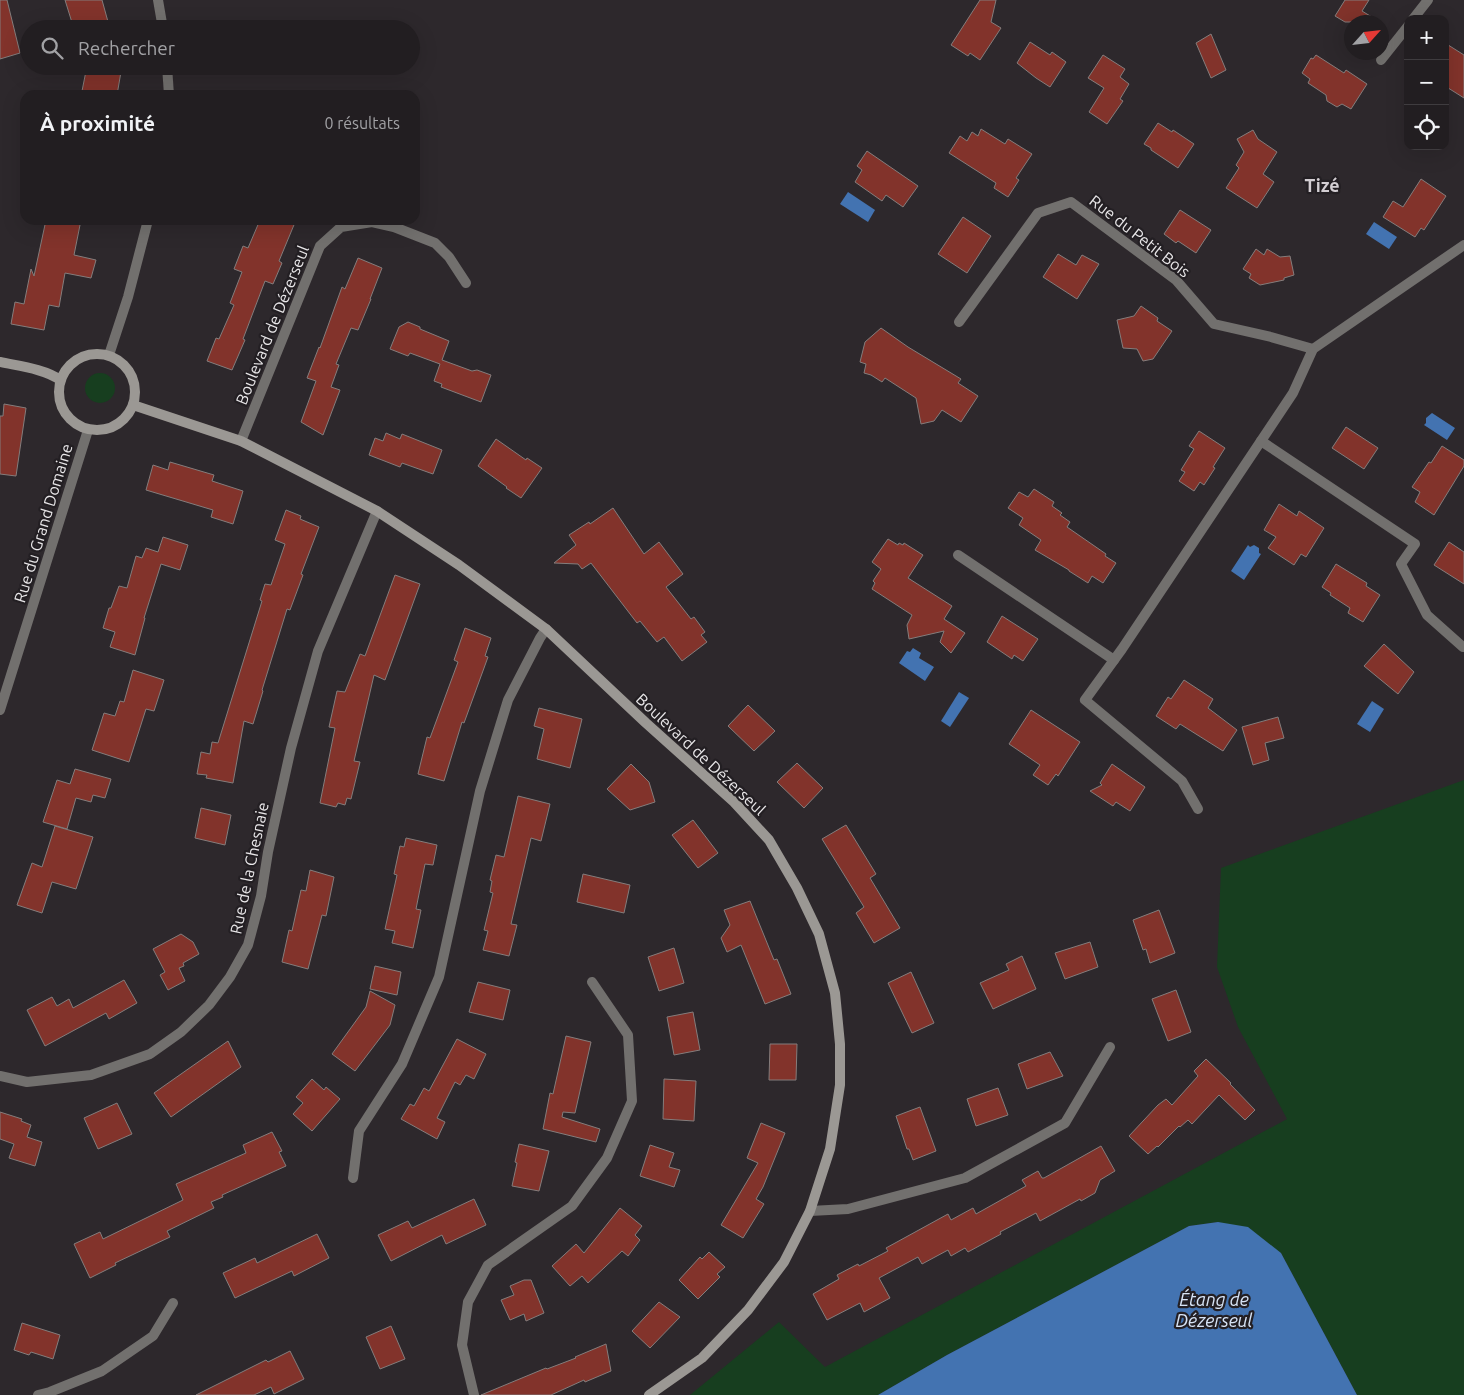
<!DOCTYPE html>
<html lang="fr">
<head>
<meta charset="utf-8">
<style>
  :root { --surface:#221e21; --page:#2a272a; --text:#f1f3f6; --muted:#a2a2a5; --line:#3f3c3f }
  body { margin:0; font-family:Ubuntu,sans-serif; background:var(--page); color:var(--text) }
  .controls { position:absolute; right:15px; top:15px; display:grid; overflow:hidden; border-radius:10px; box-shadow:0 5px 20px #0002 }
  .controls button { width:45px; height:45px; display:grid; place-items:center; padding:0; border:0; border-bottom:1px solid var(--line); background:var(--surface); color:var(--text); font:25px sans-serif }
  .compass { position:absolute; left:1344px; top:15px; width:45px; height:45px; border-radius:50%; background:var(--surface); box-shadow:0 5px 20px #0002; rotate:63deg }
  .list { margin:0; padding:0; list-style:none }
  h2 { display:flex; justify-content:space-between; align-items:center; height:65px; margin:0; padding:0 20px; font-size:21px }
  h2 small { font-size:16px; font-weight:400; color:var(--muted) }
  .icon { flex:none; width:28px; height:28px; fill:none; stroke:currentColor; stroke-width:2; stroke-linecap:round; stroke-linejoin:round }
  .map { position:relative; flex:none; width:1464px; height:1395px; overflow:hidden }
  .search { position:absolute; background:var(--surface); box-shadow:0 5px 20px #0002; left:20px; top:20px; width:400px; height:55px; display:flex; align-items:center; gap:12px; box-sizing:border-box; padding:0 18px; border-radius:28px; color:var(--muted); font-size:19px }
  .panel { position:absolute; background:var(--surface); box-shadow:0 5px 20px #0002; left:20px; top:90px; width:400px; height:135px; border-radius:15px }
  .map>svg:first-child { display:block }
</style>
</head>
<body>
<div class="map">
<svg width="1464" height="1395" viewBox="0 0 1464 1395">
  <rect width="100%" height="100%" fill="#2d282c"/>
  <!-- green -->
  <g fill="#173e1f">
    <circle cx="100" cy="388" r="15"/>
    <path d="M1464,780v615h-107l-76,-142 -63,-31 -29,4 -242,129 -69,40h-188l89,-73 46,45 462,-248 -49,-92 -21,-60 4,-99z"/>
  </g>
  <!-- water -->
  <g fill="#4373b1">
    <path d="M848,192l27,18 -7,12 -28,-18z"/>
    <path d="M1374,222l23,15 -8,12 -23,-15z"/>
    <path d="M1432,413l23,15 -8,12 -23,-15 2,-2v-5z"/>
    <path d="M1248,545l2,2 4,-2 5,3v5l2,1 -17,26 -13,-9z"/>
    <path d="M913,648l8,5 -2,5 15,9 -9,14 -26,-18 8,-12 3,1z"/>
    <path d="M959,692l10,6 -19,29 -9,-6z"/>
    <path d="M1372,701l12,8 -14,23 -13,-8z"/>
    <path d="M1218,1222l30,5 33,26 76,142h-479l69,-40 242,-129z"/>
  </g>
  <!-- building -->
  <g fill="#82332b" stroke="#847d7c">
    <path d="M0,0h7l13,53 -20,6z"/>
    <path d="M65,0h37l8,29h-36z"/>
    <path d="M980,0h16l-5,22 10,6 -21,32 -10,-7 -2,3 -17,-11z"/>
    <path d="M1345,0h24l-7,11 18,11h-35l-10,-6z"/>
    <path d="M1211,34l15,36 -15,8 -15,-35z"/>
    <path d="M1030,42l20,13 2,-3 14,10 -16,25 -14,-9 -19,-15z"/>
    <path d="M1445,43l19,12v43l-19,-12z"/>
    <path d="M1103,55l22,14 -5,8 9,7 -9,15 3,2 -16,23 -18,-12 15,-24 -16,-10z"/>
    <path d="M1316,55l28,18 2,-3 21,14 -16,25 -9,-5 -5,3 -10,-6 -1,-6 -18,-12 2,-4 -8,-6 9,-15 2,1z"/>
    <path d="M87,66h35l-5,29h-26v-2l-9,-2z"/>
    <path d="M1158,123l14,9 1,-2 21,14 -16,24 -27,-18v-2l-7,-4z"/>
    <path d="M981,129l24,15 3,-5 24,15 -16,24 3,2 -11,17 -14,-9 2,-5 -47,-30 11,-17 7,5 5,-9 6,4z"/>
    <path d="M1253,130l5,9 19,13 -14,22 11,8 -17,26 -31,-20 13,-20 -3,-3 8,-13 -7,-13z"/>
    <path d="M867,151l51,35 -15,21 -17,-12 -4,6 -27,-19 7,-12 -5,-4z"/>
    <path d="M1421,179l25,17 -22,34 -3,-2 -6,9 -32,-20 10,-16 10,6z"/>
    <path d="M1180,210l31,20 -15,23 -18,-12 -2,2 -12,-9z"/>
    <path d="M963,217l28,19 -24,37 -29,-19z"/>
    <path d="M46,220h35l-7,35 22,5 -5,18 -26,-5 -6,34 -10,-2 -5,25 -33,-6 4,-22 9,2 7,-35 3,7z"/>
    <path d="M260,220h36l-17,41 3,2 -9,21 -8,-3 -22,58 2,1 -13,30 -25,-9 9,-23 3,1 15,-34 -4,-2 12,-31 -8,-3 9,-23 5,2z"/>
    <path d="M1256,249l8,6 3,-6 13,8 10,-1 4,19 -10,3v2l-24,5 -11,-7 2,-4 -8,-5z"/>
    <path d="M1058,254l18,11 6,-10 17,9 -22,35 -34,-22z"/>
    <path d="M358,258l24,10 -12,31h1l-13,31 -7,-2 -15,36 3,1 -8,22 9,3 -17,45 -22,-13 15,-41 -9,-3 12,-31 1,1 22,-61 3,2z"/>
    <path d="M1141,306l17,12 -1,3 15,10 -19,28 -10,2 -6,-12 -14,-1 -6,-28 17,-4z"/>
    <path d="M408,322l12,5v2l29,12 -7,19 30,11 5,-1 14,5 -10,27 -40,-15 1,-3 -8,-3 6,-17 -30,-11 -2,3 -18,-7 9,-22z"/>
    <path d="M881,328l27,19 53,32 -3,4 20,13 -17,26 -19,-12 -8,11 -13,3 -5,-26 -31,-20 -3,4 -11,-7 -7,-2 2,-9 -6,-2 5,-20z"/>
    <path d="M4,404l22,4 -10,68 -16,-2v-58h3z"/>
    <path d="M1346,427l32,21 -14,21 -32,-21z"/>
    <path d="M1199,431l26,17 -12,19 2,1 -11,17 -4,-3 -6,9 -15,-10 6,-9 -4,-2 13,-21 -5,-3z"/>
    <path d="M386,433l14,6 2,-5 40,16 -9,24 -31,-11 -2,4 -31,-12 6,-17 8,3z"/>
    <path d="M496,439l30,21 1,-2 15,10 -21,30 -15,-10 1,-1 -29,-21z"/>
    <path d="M1442,446l22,14v6l-30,49 -19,-13 5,-10 -8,-5 17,-25 2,1z"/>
    <path d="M170,462l44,13 -2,6 31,10 -10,33 -22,-7 2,-7 -67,-20 7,-25 15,5z"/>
    <path d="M1034,489l20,13 -2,4 10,7 -2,2 10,7 -3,5 39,27 -1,2 11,7 -13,20 -11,-7 -4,7 -19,-12v-1l-34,-20 6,-10 -22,-15 4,-7 -15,-10 11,-16 9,5z"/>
    <path d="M1279,504l18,12 2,-5 25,17 -18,29 -5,-3 -7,11 -26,-17 8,-11 -12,-7z"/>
    <path d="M613,508l31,46 15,-12 24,32 -17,13 25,32 3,-2 11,15 -4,3 6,7 -25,19 -18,-24 -7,5 -17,-21 -3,2 -46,-60 -9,6 -4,-5 -24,-1 22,-18 -7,-10 20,-13 1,2z"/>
    <path d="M286,510l15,6 -1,3 19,8 -18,47 2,1 -13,35 -3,-1 -25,81 1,1 -10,33 -9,-3 -11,62 -27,-5 1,-3 -10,-1 4,-22 9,2 2,-12 6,1 44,-142 -2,-1 5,-16 6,1 14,-41 -10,-4z"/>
    <path d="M163,537l25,8 -8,25 -19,-6 -17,54h1l-10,37 -25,-8 5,-15 -12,-4 6,-20h2l8,-22 8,2 9,-32 6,2 4,-10 12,4z"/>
    <path d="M888,539l10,6 1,-2 4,2 1,-2 19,12 -15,23 44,28 -8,13 21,14 -14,20 -11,-11 4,-11 -35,8 -2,-14 5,-10 -40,-26 3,-6 -2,-2 8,-12 -9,-7z"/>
    <path d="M1449,542l15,10v32l-30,-19z"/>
    <path d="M1336,564l31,19 -1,3 14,9 -17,27 -15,-9 2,-5 -20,-13 1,-2 -9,-6z"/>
    <path d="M395,575l25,9 -35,96 -11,-5 -20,86 6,1 -9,37 -4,-1 -2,7 -7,-2 -2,4 -16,-4 15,-75 -6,-1 8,-36 8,1 15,-38 5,2z"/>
    <path d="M1002,616l36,23 -15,22 -9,-6 -2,4 -25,-17z"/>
    <path d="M465,628l26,10 -6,18 3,1 -24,66 -2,-1 -18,59 -26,-7 9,-37 3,1 28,-76 -4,-2z"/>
    <path d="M1384,644l30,28 -16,22 -34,-28z"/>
    <path d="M133,670l31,10 -10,31 -8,-2 -17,53 -37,-12 12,-37 11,3 5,-15 4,1z"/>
    <path d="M1184,680l29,19 -5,9 29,22 -14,21 -43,-27 -4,5 -20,-13 12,-19 3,2z"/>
    <path d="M748,705l27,26 -21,20 -26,-25z"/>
    <path d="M539,708l43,11 -12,49 -33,-9 7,-30 -10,-3z"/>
    <path d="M1031,710l49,32 -22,34 -2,-2 -8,11 -15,-10 7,-10 -31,-21z"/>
    <path d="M1278,717l6,21 -19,5 4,17 -16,5 -11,-38z"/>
    <path d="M797,763l26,25 -19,20 -27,-26z"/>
    <path d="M631,764l18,18 6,20 -25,8 -23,-21z"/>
    <path d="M1112,764l33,23 -15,24 -14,-9 -3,4 -23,-15 12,-6 -2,-2z"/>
    <path d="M75,769l36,10 -6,19 -12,-3 -2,7 -15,-4 -9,31 -24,-7 14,-42 13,4z"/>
    <path d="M518,796l32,8 -9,37 -10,-3 -20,86 6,1 -8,31 -26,-6 5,-19 -4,-1 9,-37 -3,-1 2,-11 -2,-1 6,-25 8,2z"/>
    <path d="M201,808l30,7 -6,30 -30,-7z"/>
    <path d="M693,820l25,33 -20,15 -26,-33z"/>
    <path d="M846,825l30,49 -6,4 30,50 -26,15 -18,-30 8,-6 -42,-68z"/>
    <path d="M55,826l38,11 -17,52 -24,-7 -10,31 -25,-8 15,-42 10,4z"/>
    <path d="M406,838l31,7 -4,20 -8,-1 -9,45 5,1 -8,38 -21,-5 3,-12 -10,-2 12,-54 -3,-1 6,-28 4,1z"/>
    <path d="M310,870l24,7 -8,39 -4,-1 -14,54 -26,-7 7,-32 3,1 9,-41 5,1z"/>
    <path d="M583,874l47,11 -6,28 -47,-11z"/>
    <path d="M750,901l24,59 3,-1 14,35 -26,10 -24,-59 -14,7 -6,-14 9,-13 -6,-15z"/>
    <path d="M1159,910l16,43 -25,10 -4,-14 -3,1 -10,-30z"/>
    <path d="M181,934l12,8 6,12 -16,9 1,3 -5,2 6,13 -17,9 -8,-15 5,-3 -12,-23z"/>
    <path d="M1090,942l8,25 -33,12 -10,-26z"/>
    <path d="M674,948l10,35 -25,8 -11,-34z"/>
    <path d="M1022,956l14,33 -43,20 -13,-26 29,-13 -3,-6z"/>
    <path d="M375,966l26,6 -4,23 -27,-6z"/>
    <path d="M911,972l23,51 -22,10 -24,-50z"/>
    <path d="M124,980l13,23 -28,16 -3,-6 -61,33 -18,-36 25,-13 5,9 12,-7 4,9z"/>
    <path d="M478,982l32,8 -7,30 -34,-8z"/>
    <path d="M1176,990l15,42 -23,9 -16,-42z"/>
    <path d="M370,991l25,14 -5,20 -35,46 -23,-17 34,-47z"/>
    <path d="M693,1012l7,38 -26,5 -7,-38z"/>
    <path d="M566,1036l25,6 -16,71 -12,-1 -1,5 38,12 -4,13 -53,-13 7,-36 3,1z"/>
    <path d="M457,1039l29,15 -12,25 -8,-4 -6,10 -5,-3 -18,36 8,4 -8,17 -36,-20 9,-15 4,2 10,-18 5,3z"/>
    <path d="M228,1041l13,26 -70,50 -17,-24z"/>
    <path d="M770,1044h27l-1,36h-27z"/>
    <path d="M1050,1052l13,24 -36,13 -9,-25z"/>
    <path d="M1206,1059l25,24 -1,1 25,26 -10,10 -26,-25 -27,29 -4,-4 -8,7 -1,-1 -21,21 -1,-1 -9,8 -19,-18 29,-31 8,-6 6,6 26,-29 -4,-5z"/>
    <path d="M312,1079l12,11 2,-3 14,12 -28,32 -19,-17 10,-11 -7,-6z"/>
    <path d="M664,1079l32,2 -2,40 -31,-2z"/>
    <path d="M998,1088l10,27 -32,11 -9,-27z"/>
    <path d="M117,1103l15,31 -34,15 -14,-31z"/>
    <path d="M920,1107l16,44 -23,9 -4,-11h-2l-11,-33z"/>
    <path d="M0,1112l22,7 -1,2 10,4 -4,12 15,5 -7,24 -26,-8 5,-14 -14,-5z"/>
    <path d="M761,1123l24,10 -22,54 -7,12 8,5 -21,34 -22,-13 37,-62 -11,-5z"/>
    <path d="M272,1132l10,19 -3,1 7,14 -64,29 1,2 -12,5 3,6 -47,23 3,6 -55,26 1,2 -26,13 -16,-34 26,-12 3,7 80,-39 -7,-16 70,-31 -3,-8z"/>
    <path d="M519,1144l30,7 -10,40 -27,-5 5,-23 -2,-1z"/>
    <path d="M650,1145l24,8 -5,14 11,3 -6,17 -34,-11z"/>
    <path d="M1101,1146l14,25 -15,9 -5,13 -14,8 -1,-2 -40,22 -4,-8 -36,19 1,2 -33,18 -3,-4 -14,8 -3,-6 -26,14 -4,-7 -39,21 11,20 -26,14 -4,-9 -33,17 -14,-26 26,-15 -2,-4 21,-11 1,2 29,-15 -2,-3 62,-34 3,6 22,-12 3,6 50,-28 -4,-6 16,-9 4,7h2z"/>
    <path d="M474,1199l12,26 -40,19 -4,-9 -51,26 -13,-26 30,-14 4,7z"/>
    <path d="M620,1208l22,18 -7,9 5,5 -12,16 -6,-5 -34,32 -6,-7 -12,10 -18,-20 24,-22 8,9z"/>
    <path d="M317,1234l12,24 -35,18 -2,-5 -57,27 -12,-25 32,-15 2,5z"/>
    <path d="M709,1252l16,15 -8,7 3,3 -22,22 -19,-19 21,-23 2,2z"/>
    <path d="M524,1280h7l13,33 -18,8 -2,-7 -14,6 -9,-20 13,-5 -4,-9z"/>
    <path d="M659,1302l21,15 -30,31 -18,-17z"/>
    <path d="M22,1323l38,12 -7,24 -22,-7 -2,3 -15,-5z"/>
    <path d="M391,1326l14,33 -25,10 -14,-32z"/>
    <path d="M606,1344l5,27 -26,11 -1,-2 -33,15h-70l65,-27 1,1 29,-11 -1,-1z"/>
    <path d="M290,1351l14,28 -30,15 -3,-7 -17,8h-58l70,-35 2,2z"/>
  </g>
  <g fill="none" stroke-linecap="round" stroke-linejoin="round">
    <!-- street -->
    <g stroke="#72706e" stroke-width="10">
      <path d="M158,0l5,29"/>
      <path d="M1413,19l15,-19"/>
      <path d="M1381,60l27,-34"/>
      <path d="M167,66l2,29"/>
      <path d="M959,322l79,-109 33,-11 105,78 38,44 57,13 42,12"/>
      <path d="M109,355l19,-58 20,-77"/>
      <path d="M241,441l79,-195 21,-19 31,-5 22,5 41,16 14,14 17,26"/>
      <path d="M1261,441l154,103 -14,20 26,51 36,32"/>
      <path d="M958,555l156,105"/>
      <path d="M0,710l88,-280"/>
      <path d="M1198,809l-16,-28 -97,-81 37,-51 171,-256 20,-44 151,-104"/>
      <path d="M0,1076l27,6 64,-7 59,-21 31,-22 28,-27 21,-28 18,-32 13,-49 7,-44 23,-104 27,-97 59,-140"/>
      <path d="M353,1178l6,-47 43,-67 37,-87 41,-186 28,-91 32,-62 6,-9"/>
      <path d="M810,1211l38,-2 117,-31 100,-55 45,-76"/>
      <path d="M38,1395l12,-3 52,-21 51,-35 20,-33"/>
      <path d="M474,1395l-12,-50 6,-43 20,-37 84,-59 35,-48 25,-57 -4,-66 -36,-53"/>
    </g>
    <!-- secondary -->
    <g stroke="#9b9894" stroke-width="10">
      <circle cx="97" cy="392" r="38"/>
      <path d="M0,362c18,4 45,7 60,18"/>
      <path d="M133,405l108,36 136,70 82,54 87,64 100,94 88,79 35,38 28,48 22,46 16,59 5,51v41l-10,64 -20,62 -26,51 -36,48 -46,48 -53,37"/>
    </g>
  </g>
  <g text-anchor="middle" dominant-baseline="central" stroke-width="4.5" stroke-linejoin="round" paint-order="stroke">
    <!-- street labels -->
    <g font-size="16" fill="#e9e7e9" stroke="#231f23">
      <text transform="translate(1140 236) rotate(38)">Rue du Petit Bois</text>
      <text transform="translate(272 325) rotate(-68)">Boulevard de Dézerseul</text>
      <text transform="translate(43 523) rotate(-73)">Rue du Grand Domaine</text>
      <text transform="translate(701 754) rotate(43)">Boulevard de Dézerseul</text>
      <text transform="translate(249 868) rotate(-78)">Rue de la Chesnaie</text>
    </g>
    <!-- neighbourhood labels -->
    <g font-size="18" font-weight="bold" fill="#d3ced3" stroke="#231f23">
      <text x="1322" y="185">Tizé</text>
    </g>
    <!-- water labels -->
    <g font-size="18" font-style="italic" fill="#d7e4f6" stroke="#231f23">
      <text x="1214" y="1299">Étang de<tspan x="1214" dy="21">Dézerseul</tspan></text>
    </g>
  </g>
</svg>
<div class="controls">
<button>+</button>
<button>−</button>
<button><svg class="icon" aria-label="locate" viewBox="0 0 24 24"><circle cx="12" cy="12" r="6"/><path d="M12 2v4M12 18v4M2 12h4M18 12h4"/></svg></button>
</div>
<svg class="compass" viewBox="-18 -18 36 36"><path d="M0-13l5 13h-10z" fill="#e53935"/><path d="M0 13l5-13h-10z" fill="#a2a2a5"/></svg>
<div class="search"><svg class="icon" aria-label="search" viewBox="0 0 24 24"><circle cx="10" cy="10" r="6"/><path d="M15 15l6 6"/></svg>Rechercher</div>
<section class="panel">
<h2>À proximité<small>0 résultats</small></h2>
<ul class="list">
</ul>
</section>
</div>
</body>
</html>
